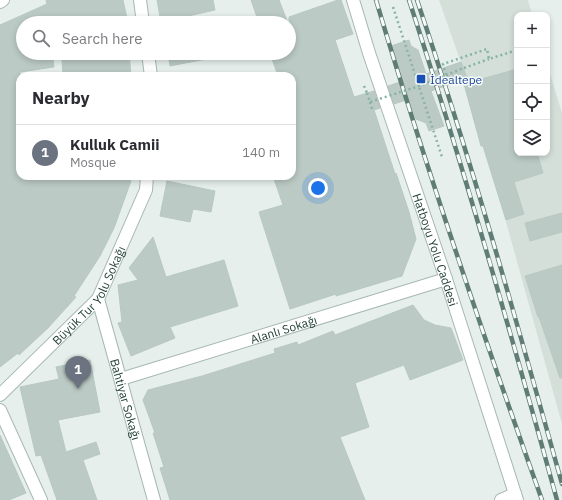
<!DOCTYPE html>
<html lang="en">
<head>
<meta charset="utf-8">
<style>
  :root { --surface:#fff; --page:#f2f2f3; --text:#2b2b33; --muted:#7c7c81; --line:#e1e1e2; --accent:#b45309 }
  body { margin:0; font-family:"IBM Plex Sans",sans-serif; background:var(--page); color:var(--text) }
  .controls { position:absolute; right:12px; top:12px; display:grid; overflow:hidden; border-radius:8px; box-shadow:0 2px 6px #0003 }
  .controls button { width:36px; height:36px; display:grid; place-items:center; padding:0; border:0; border-bottom:1px solid var(--line); background:var(--surface); color:var(--text); font:20px sans-serif }
  .you { position:absolute; left:318px; top:188px; width:14px; height:14px; margin:-10px; border:3px solid #fff; border-radius:50%; background:#1a73e8; box-shadow:0 0 0 6px #1a73e833 }
  .badge { display:grid; place-items:center; width:26px; height:26px; border-radius:50%; background:var(--accent); color:#fff; font-size:13px; font-weight:700 }
  .pin { position:absolute; translate:-50% -33px; filter:drop-shadow(0 1px 2px #0008) }
  .pin::after { content:''; position:absolute; top:21px; width:14px; height:12px; background:inherit; clip-path:polygon(0 0,100% 0,50% 100%) }
  .list { margin:0; padding:0; list-style:none }
  h2 { display:flex; justify-content:space-between; align-items:center; height:52px; margin:0; padding:0 16px; font-size:17px }
  h2 small { font-size:13px; font-weight:400; color:var(--muted) }
  .list li { display:grid; grid-template-columns:26px 1fr auto; gap:12px; align-items:center; box-sizing:border-box; height:56px; padding:0 16px; border-top:1px solid var(--line) }
  .list b { display:block; font-size:15px; white-space:nowrap }
  .list p { margin:0; font-size:13px; white-space:nowrap; color:var(--muted) }
  .list em { font-size:13px; font-style:normal; color:var(--muted) }
  .icon { flex:none; width:22px; height:22px; fill:none; stroke:currentColor; stroke-width:2; stroke-linecap:round; stroke-linejoin:round }
  .map { position:relative; flex:none; width:562px; height:500px; overflow:hidden }
  .search { position:absolute; background:var(--surface); box-shadow:0 2px 6px #0003; left:16px; top:16px; width:280px; height:44px; display:flex; align-items:center; gap:10px; box-sizing:border-box; padding:0 14px; border-radius:22px; color:var(--muted); font-size:15px }
  .panel { position:absolute; background:var(--surface); box-shadow:0 2px 6px #0003; left:16px; top:72px; width:280px; height:108px; border-radius:12px }
  .map>svg:first-child { display:block }
</style>
</head>
<body>
<div class="map">
<svg width="562" height="500" viewBox="0 0 562 500">
  <rect width="100%" height="100%" fill="#e6efeb"/>
  <!-- built -->
  <path fill="#d4dfda" d="M439,0h89l4,15h-15v138h30v-89l15,49v311l-97,-350z"/>
  <!-- building -->
  <g fill="#bbcac4" stroke="#b8c9c2">
    <path d="M46,0h77l5,23h-105v30h29l2,14 -34,5v104h92l19,5 -17,47 -14,28 -26,40 2,1 -28,31 -29,27 -1,-2 -18,14v-342l47,-21z"/>
    <path d="M157,0h56l2,10 -54,12z"/>
    <path d="M251,0h28l9,23h-29z"/>
    <path d="M338,0h3l12,34 -18,6 19,57 20,-6 6,17 -6,2 21,64 1,-1 13,39 7,27 -14,37 -66,20v-2l-46,15 -31,-97 24,-7 -10,-29h19v-100h-14l-8,-23h19v-36z"/>
    <path d="M409,40l2,6 7,4 8,24 35,-12 6,16 -36,13 13,35 -15,5 -3,-8 -10,-4 -7,-20 -15,5 -6,-18 15,-5 -12,-35z"/>
    <path d="M129,53l2,23h-68l-1,-17z"/>
    <path d="M168,53h37l1,6 -36,7z"/>
    <path d="M517,69v88l14,-4h6l6,20 -29,9 10,32 -18,6 -23,-74h-2l-17,-62z"/>
    <path d="M167,181l48,10 -4,21 -18,-3 -3,13 -30,-6z"/>
    <path d="M562,213v19l-32,9 -5,-18z"/>
    <path d="M153,237l13,40 58,-17 14,46 -68,21 5,11 -44,18 -13,-33 4,-1 -4,-37 20,-5 -9,-12z"/>
    <path d="M562,265v113h-2l-21,-61h-1l-13,-41z"/>
    <path d="M413,305l11,15 11,5 16,3 12,32 -53,20 -6,-15 -49,18 14,44 -29,10 25,63h-195l-10,-32 4,-1 -11,-34h2l-12,-33 5,-10 54,-14 73,-23 -1,-4 23,-7 1,3 35,-14 2,4z"/>
    <path d="M90,360l10,52 -42,8 8,32 30,-10 4,12 -17,6 14,40h-40l-16,-45 -5,1 -16,-69 39,-8 -3,-12z"/>
    <path d="M0,435l26,58 -17,7h-9z"/>
  </g>
  <g fill="none" stroke-linecap="round" stroke-linejoin="round">
    <defs>
      <g id="minor">
        <path id="s1" d="M353,0l16,53 77,226 71,221"/>
        <path d="M0,2l3,-2"/>
        <path id="s2" d="M98,299l56,201"/>
        <path id="s3" d="M121,379l325,-100"/>
        <path d="M0,410l41,90"/>
        <path d="M501,500l14,-6"/>
      </g>
      <g id="tertiary">
        <path d="M140,0l3,23"/>
        <path d="M148,53l3,23"/>
        <path id="s4" d="M0,395l98,-96 48,-109 1,-14"/>
      </g>
    </defs>
    <!-- minor casing -->
    <use href="#minor" stroke="#a8b8b2" stroke-width="14"/>
    <!-- tertiary casing -->
    <use href="#tertiary" stroke="#a8b8b2" stroke-width="14"/>
    <!-- path -->
    <g stroke="#86b3a5" stroke-width="2.5" stroke-dasharray="2 3" stroke-linecap="butt">
      <path d="M393,7l49,150"/>
      <path d="M464,68l25,-9"/>
      <path d="M446,75l-3,-11 44,-15 2,10 28,-9"/>
      <path d="M364,86l3,7"/>
      <path d="M370,102l2,7"/>
    </g>
    <!-- minor -->
    <use href="#minor" stroke="#fff" stroke-width="12"/>
    <!-- tertiary -->
    <use href="#tertiary" stroke="#fff" stroke-width="12"/>
    <defs>
      <g id="rail">
        <path d="M376,0c50,168 107,335 166,500"/>
        <path d="M409,0c54,165 102,333 148,500"/>
        <path d="M417,0c54,160 100,322 145,484"/>
      </g>
    </defs>
    <!-- rail casing -->
    <use href="#rail" stroke="#5f7d75" stroke-width="4.5"/>
    <!-- rail -->
    <use href="#rail" stroke="#f7fbf9" stroke-width="3" stroke-dasharray="9" stroke-linecap="butt"/>
    <!-- path-bridge -->
    <path stroke="#86b3a5" stroke-width="2.5" stroke-dasharray="2 3" stroke-linecap="butt" d="M367,93l3,9 49,-16 45,-18"/>
  </g>
  <!-- markers -->
  <rect fill="#1a4fb4" stroke="#f7fbf9" stroke-width="1.5" x="416" y="74" width="10" height="10" rx="2"/>
  <g text-anchor="middle" dominant-baseline="central" stroke-width="3" stroke-linejoin="round" paint-order="stroke">
    <!-- transit labels -->
    <g font-size="12" fill="#164399" stroke="#f7fbf9" text-anchor="start">
      <text x="430" y="79">İdealtepe</text>
    </g>
    <!-- street labels -->
    <g font-size="12" fill="#24423a" stroke="#f7fbf9">
      <text stroke="none"><textPath href="#s1" startOffset="263">Hatboyu Yolu Caddesi</textPath></text>
      <text stroke="none"><textPath href="#s4" startOffset="135">Büyük Tur Yolu Sokağı</textPath></text>
      <text stroke="none"><textPath href="#s3" startOffset="170">Alanlı Sokağı</textPath></text>
      <text stroke="none"><textPath href="#s2" startOffset="104">Bahtiyar Sokağı</textPath></text>
    </g>
  </g>
</svg>
<div class="controls">
<button>+</button>
<button>−</button>
<button><svg class="icon" aria-label="locate" viewBox="0 0 24 24"><circle cx="12" cy="12" r="6"/><path d="M12 2v4M12 18v4M2 12h4M18 12h4"/></svg></button>
<button><svg class="icon" aria-label="layers" viewBox="0 0 24 24"><path d="M12 4l9 5-9 5-9-5zM3 14l9 5 9-5"/></svg></button>
</div>
<div class="you"></div>
<div class="pin badge" style="left:78px;top:389px;background:#6b7280">1</div>
<div class="search"><svg class="icon" aria-label="search" viewBox="0 0 24 24"><circle cx="10" cy="10" r="6"/><path d="M15 15l6 6"/></svg>Search here</div>
<section class="panel">
<h2>Nearby<small></small></h2>
<ul class="list">
<li><span class="badge" style="background:#6b7280">1</span><div><b>Kulluk Camii</b><p>Mosque</p></div><em>140 m</em></li>
</ul>
</section>
</div>
</body>
</html>
